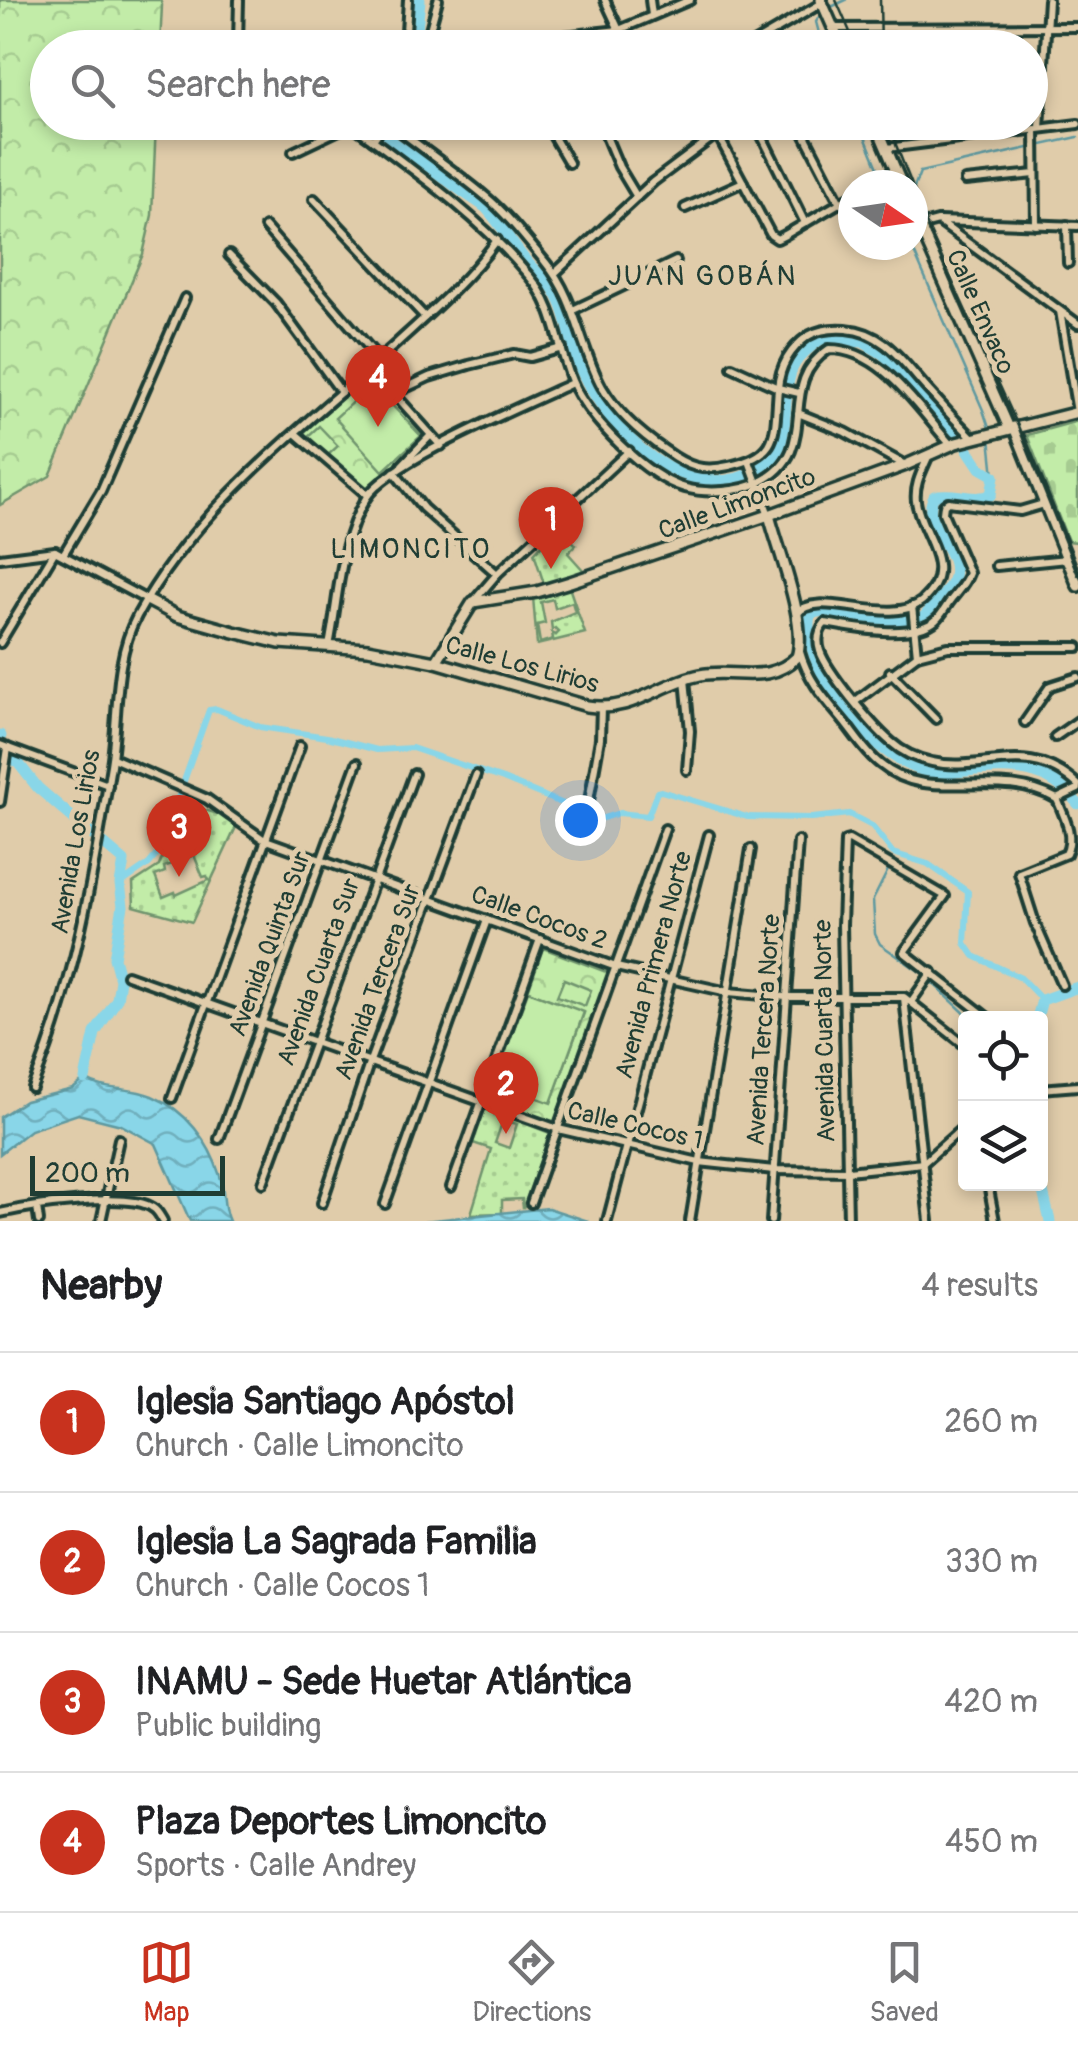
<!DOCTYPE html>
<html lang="en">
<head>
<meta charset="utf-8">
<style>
  :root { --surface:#fff; --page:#f2f2f2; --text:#202124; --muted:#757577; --line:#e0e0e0; --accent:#c8321e }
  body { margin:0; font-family:Pangolin,sans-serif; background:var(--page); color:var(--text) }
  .controls { position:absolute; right:30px; bottom:30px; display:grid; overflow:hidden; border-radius:10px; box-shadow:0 5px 15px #0003 }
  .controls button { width:90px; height:90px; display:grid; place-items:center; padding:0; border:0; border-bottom:2px solid var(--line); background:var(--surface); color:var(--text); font:50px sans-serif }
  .compass { position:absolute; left:838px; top:170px; width:90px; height:90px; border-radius:50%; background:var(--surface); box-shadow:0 5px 15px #0003; rotate:103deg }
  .scale { position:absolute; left:30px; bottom:25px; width:195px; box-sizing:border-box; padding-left:10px; border:5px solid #1f3d34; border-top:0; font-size:28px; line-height:35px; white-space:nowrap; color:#1f3d34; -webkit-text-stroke:8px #e0ccaa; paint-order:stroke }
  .you { position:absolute; left:580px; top:820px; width:35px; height:35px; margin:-25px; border:8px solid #fff; border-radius:50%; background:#1a73e8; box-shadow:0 0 0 15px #1a73e833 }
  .badge { display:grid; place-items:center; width:65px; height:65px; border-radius:50%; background:var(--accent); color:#fff; font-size:32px; font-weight:700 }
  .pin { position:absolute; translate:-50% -82px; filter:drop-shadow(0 2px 5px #0008) }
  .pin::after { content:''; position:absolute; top:52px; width:35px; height:30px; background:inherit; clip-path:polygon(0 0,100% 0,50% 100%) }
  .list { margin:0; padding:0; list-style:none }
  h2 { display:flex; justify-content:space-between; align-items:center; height:130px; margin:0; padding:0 40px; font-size:42px }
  h2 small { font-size:32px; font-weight:400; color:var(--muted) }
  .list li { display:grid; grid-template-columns:65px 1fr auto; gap:30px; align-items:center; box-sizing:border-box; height:140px; padding:0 40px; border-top:2px solid var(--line) }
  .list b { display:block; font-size:38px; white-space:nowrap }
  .list p { margin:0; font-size:32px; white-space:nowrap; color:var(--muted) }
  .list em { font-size:32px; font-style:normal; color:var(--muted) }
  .icon { flex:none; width:55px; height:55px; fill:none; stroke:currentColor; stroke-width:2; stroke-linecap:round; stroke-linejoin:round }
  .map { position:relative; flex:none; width:1078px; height:1221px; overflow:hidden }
  .search { position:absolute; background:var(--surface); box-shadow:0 5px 15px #0003; left:30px; right:30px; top:30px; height:110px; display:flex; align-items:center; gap:25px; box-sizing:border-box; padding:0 35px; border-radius:55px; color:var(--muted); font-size:38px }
  .sheet { height:690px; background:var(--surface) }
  nav { display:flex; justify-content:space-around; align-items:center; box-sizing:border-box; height:140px; border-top:2px solid var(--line); background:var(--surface); font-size:28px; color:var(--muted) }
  nav a { display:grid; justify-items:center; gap:5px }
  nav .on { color:var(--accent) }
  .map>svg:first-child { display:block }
</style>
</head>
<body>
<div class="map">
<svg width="1078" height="1221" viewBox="0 0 1078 1221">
  <defs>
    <pattern id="forest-crowns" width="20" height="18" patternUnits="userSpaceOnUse" patternTransform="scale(2.5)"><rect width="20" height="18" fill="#c2eca8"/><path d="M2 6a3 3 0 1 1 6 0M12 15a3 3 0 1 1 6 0" fill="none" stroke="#a6cb91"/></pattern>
    <pattern id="cemetery-stones" width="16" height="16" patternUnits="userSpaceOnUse" patternTransform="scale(2.5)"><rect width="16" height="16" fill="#c2eca8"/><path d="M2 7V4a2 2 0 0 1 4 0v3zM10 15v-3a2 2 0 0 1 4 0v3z" fill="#a6cb91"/></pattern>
    <pattern id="garden-dots" width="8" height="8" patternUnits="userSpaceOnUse" patternTransform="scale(2.5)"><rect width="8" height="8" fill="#c2eca8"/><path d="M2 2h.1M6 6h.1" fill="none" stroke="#a6cb91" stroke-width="1.8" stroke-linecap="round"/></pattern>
    <pattern id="water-waves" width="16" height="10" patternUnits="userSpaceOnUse" patternTransform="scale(2.5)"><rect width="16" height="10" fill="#89d6e8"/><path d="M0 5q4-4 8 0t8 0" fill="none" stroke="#6fafbd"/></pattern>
  </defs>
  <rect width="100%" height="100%" fill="#e0ccaa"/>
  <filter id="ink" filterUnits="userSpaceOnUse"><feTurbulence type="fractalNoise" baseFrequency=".01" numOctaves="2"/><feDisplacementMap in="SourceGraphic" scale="20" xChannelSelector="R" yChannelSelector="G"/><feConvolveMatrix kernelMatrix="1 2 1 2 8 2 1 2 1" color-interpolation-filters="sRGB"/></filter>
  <g filter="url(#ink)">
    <!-- forest -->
    <g fill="url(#forest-crowns)" stroke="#70946e" stroke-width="2.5">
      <path d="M0,0h160l2,5 -2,42 -112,1v74l108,1 -4,92 -9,39 -93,222 -50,29z"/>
      <path d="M370,373l58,62 -60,57 -67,-57z"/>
      <path d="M543,948l66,25 -55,150 -66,-24 6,-17 57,20 33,-89 -56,-22z"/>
    </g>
    <!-- cemetery -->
    <path fill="url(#cemetery-stones)" stroke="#70946e" stroke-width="2.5" d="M1078,421v121l-10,-1 -41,-106z"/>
    <!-- garden -->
    <g fill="url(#garden-dots)" stroke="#70946e" stroke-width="2.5" fill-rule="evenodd">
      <path d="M557,524l19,21 -8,8 17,19 -41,12 -10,-31 9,-9 -4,-4z"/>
      <path d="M569,587l16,46 -48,12 -4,-48zM553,599l2,9 17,-6 3,10 -24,10 1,8 3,-2 4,4 -3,3 -4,-2 1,6 -13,4 -3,-18 8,-2 -4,-21z"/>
      <path d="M183,803l38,12 15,12 -44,95 -58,-16 -1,-23 26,-17zM194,855l9,22 4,-1 2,4 -33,15 -1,-3 -12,5 -8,-21 10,-4 -1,-5z"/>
      <path d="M483,1107l67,26 -27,75 -1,-9 -20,1v13l-31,1 20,-65 -21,-7zM503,1120l14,4 -8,24 -14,-5z"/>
    </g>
    <!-- pitch -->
    <g fill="#c2eca8" stroke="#70946e" stroke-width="2.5">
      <path d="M372,384l49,52 -38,35 -48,-53z"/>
      <path d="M319,426l19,20 -11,10 -19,-20z"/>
      <path d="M564,979l27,11 -6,16 -28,-10z"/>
      <path d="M528,991l56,21 -33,91 -57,-21z"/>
    </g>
    <!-- water -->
    <g fill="url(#water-waves)" stroke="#5f99a0" stroke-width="2.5">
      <path d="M85,1079c21,13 44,7 67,17 34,14 57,45 68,80 5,15 2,31 9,45h-39l-34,-77 -35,-19 -43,-11 -48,16 -30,24v-37l25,-16 48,-12z"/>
      <path d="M548,1208l40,13h-164z"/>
    </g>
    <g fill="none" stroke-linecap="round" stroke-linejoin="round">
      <!-- stream -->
      <g stroke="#5f99a0" stroke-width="2.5">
        <path d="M829,8l17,-8"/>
        <path d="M822,12l-6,10 7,26"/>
        <path d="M859,122l26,63"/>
        <path d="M913,190l7,-18 158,-35"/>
        <path d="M911,245l72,165 6,18 5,48"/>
        <path d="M889,868l-16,32 2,34 5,10 43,30 47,44"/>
      </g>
      <!-- canal -->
      <path stroke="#89d6e8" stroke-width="6" d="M120,884l29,-20 10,-12 50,-142 8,-1 43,18 67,10 50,13 35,-2 91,31 97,40 19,-6 29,3 9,-24 4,-1 86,26 65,1 37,-4 23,12 21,27 35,11 40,28 -3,51 9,13 47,22 21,22"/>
      <!-- river -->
      <g stroke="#89d6e8" stroke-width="11">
        <path d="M415,48l5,-48"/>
        <path d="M365,122l1,4c32,17 60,39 89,60 9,8 22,14 31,22 15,16 27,38 42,55 8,9 20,17 26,27 16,24 15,55 27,80 29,62 105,141 178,99 37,-20 20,-64 32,-97 5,-15 18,-24 30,-33l42,3 20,12 75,81 22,33 14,8 -3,19c-19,7 -37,-4 -57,1 -16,30 30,54 19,84 -6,14 -21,27 -31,39l-50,3 -49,-11 -13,3c-11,59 67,152 125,159 10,1 21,-1 31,-2 46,-4 81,-7 112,33"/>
        <path d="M0,735l1,1"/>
        <path d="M15,759l23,29 57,49"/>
        <path d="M1037,1018l5,-18 36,-13"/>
        <path d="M85,1079l10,-46 22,-34 3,-19 -6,-22 9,-52 -3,-22 4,-23 -20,-17"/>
        <path d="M1040,1179l10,42"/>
      </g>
      <defs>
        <g id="street">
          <path d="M605,0l14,30"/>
          <path d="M650,0l2,15"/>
          <path d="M835,28l243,-1"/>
          <path d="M238,44l1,-44"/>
          <path d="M194,48l44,-4 42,4"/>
          <path d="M405,48l3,-48"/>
          <path d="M425,48l13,-48"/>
          <path d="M528,48l36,-12 55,-6 71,-30"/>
          <path d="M745,48l77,-45"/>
          <path d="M354,122l4,7c61,45 123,89 172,148 26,31 27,68 42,104 15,37 74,96 113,107 22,6 55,4 75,-6 65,-33 13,-97 69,-133 54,0 89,60 122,96"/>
          <path d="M388,122c32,25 66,48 97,74 23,19 42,44 61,67 30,36 34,84 56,124 15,26 39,47 64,64 22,16 36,21 63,15 52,-11 45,-32 49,-78l-46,-21"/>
          <path d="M545,122l24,41"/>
          <path d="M600,122l19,45 18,30"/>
          <path d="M711,122l60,113 6,4 8,-4 68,-40"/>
          <path d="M755,122l50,101"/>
          <path d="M798,122l42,81"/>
          <path d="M1040,128l8,-128"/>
          <path d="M1035,129l1,96"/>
          <path d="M373,140l13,-18"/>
          <path d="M887,148l191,-24"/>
          <path d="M293,152l61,-29"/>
          <path d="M965,181l70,-7"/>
          <path d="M868,185l27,-15"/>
          <path d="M314,199l111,118"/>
          <path d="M685,208l58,-26"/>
          <path d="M939,221l139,5"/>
          <path d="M1067,225l1,38"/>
          <path d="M919,226l19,-5 140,103"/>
          <path d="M265,227l114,132"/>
          <path d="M229,255l47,48 65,89"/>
          <path d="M555,273l98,-91 64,-48"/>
          <path d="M573,310l103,-49"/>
          <path d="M1060,311l17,101"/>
          <path d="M371,368l70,78"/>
          <path d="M395,393l34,-16 40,-12 45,-11 16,3 32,-9"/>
          <path d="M799,393l-21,-5c2,-22 13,-40 30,-52 12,-7 24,-8 38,-7 40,3 59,36 84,63 14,16 28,31 43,46"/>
          <path d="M798,413l47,19 60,33"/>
          <path d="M295,433l72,62"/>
          <path d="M749,461l20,54"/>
          <path d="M402,465l29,-30"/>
          <path d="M394,472l29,36 74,66"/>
          <path d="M1044,504l-24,7 -72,-9 -4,3 -1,8 26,60c-4,11 -11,18 -18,27 -5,6 -9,15 -15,20 -22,20 -84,8 -111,3 -7,8 -8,18 -5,28 7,21 53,76 71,91 11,10 26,17 41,20 51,12 96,-24 146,23"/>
          <path d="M64,553l37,-62 84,-193"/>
          <path d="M0,558l55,-7 92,49"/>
          <path d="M996,566l71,-7"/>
          <path d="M473,602l24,-28 132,-123"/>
          <path d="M912,606l5,49"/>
          <path d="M797,614c19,-27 93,14 125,-13 38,-34 -2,-66 -6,-100 -2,-16 6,-30 12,-44"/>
          <path d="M0,643l55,-92"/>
          <path d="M329,646c10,-48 10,-104 37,-148 23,-37 162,-94 206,-115"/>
          <path d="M800,652c8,29 27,49 45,71 11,14 21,30 35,41 50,42 115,1 177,35"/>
          <path d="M890,672l46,47"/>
          <path d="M685,679l5,52 -3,39"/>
          <path d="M856,701l61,-46 31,-8h130"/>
          <path d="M1025,722l25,-36 28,-9"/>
          <path d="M1055,737l23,-16"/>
          <path d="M0,745l108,40"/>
          <path d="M113,758l94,41 56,40 353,128 112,25 58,5h118l62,49"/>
          <path d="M1057,799c7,17 18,37 9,55l-47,19 16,50 27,62"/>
          <path d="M1057,799l21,-10"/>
          <path d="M0,802l8,-54"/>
          <path d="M587,812l13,-73 1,-31"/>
          <path d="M127,975l431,154 141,33 75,8 74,1 75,-8 43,-38"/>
          <path d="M904,998l25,223"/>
          <path d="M911,1002l21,-30"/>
          <path d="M32,1088c43,-104 61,-212 79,-323 8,-49 2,-104 26,-149 61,-112 168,-190 260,-273 35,-32 73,-65 100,-103"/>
          <path d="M1040,1089l38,-3"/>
          <path d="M172,1098l128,-352"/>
          <path d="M219,1139l138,-376"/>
          <path d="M263,1183l151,-409"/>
          <path d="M988,1184l7,37"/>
          <path d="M451,1187l89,-248"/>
          <path d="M322,1203l48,-142 106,-286"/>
          <path d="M531,1203l134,-374"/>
          <path d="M385,1204l102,-284"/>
          <path d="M37,1207l2,14"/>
          <path d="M0,1213c30,-7 129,-22 153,-5 5,3 7,8 10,13"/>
          <path d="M101,1221l18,-82"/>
          <path d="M607,1221l102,-386"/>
          <path d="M690,1221l61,-372"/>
          <path d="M771,1221l27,-380"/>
          <path d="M848,1221l-6,-296 3,-84 4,-1 96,56 -41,56 84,66"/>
        </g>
        <g id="secondary">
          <path d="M821,0l21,48"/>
          <path d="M875,122l27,63"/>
          <path d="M913,211l96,217"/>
          <path d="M1014,427l64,159"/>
          <path d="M147,600l30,16 57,16 45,11 89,6 68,13 151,44c46,7 72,-23 113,-31 34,-7 68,11 97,-18 11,-34 -19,-107 -28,-142"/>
          <path d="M436,662l37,-60 64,-10 33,-10 199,-67 137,-50 50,-22 122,-31"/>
        </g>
      </defs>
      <!-- street casing -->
      <use href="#street" stroke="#1f3d34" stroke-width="14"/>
      <!-- secondary casing -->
      <use href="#secondary" stroke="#1f3d34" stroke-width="16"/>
      <!-- street -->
      <use href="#street" stroke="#e0ccaa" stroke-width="6"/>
      <!-- secondary -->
      <use href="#secondary" stroke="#e0ccaa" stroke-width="9"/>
      <!-- rail -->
      <g stroke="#1f3d34" stroke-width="2.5">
        <path d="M836,0l21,48"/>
        <path d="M880,0l1,48"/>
        <path d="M892,122l4,23 16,40"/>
        <path d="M913,187l13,36 92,203 60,149"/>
      </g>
    </g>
  </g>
  <g text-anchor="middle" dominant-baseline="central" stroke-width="10" stroke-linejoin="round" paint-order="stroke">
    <!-- street labels -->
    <g font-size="25" fill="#1f3d34" stroke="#e0ccaa">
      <text transform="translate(980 312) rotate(66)">Calle Envaco</text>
      <text transform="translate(737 504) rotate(-20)">Calle Limoncito</text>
      <text transform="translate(522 665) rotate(15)">Calle Los Lirios</text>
      <text transform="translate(76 842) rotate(-80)">Avenida Los Lirios</text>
      <text transform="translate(539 918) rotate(20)">Calle Cocos 2</text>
      <text transform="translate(270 944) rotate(-70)">Avenida Quinta Sur</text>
      <text transform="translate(654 965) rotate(-75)">Avenida Primera Norte</text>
      <text transform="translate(319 972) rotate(-70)">Avenida Cuarta Sur</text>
      <text transform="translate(378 982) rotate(-70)">Avenida Tercera Sur</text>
      <text transform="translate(764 1030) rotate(-86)">Avenida Tercera Norte</text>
      <text transform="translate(825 1031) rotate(-91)">Avenida Cuarta Norte</text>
      <text transform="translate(635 1126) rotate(13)">Calle Cocos 1</text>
    </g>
    <!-- neighbourhood labels -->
    <g font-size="28" letter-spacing="2.5" fill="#1f3d34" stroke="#e0ccaa">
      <text x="703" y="276">JUAN GOBÁN</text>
      <text x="411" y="549">LIMONCITO</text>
    </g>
  </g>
</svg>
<div class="controls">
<button><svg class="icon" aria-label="locate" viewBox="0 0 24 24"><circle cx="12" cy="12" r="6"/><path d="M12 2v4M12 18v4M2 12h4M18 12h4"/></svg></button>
<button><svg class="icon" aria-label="layers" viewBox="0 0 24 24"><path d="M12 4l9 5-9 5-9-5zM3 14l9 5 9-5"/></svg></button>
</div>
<svg class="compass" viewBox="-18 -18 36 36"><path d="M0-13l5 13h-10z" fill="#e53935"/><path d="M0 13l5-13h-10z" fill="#757577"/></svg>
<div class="scale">200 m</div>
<div class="you"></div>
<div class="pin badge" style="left:551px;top:569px">1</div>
<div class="pin badge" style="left:506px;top:1134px">2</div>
<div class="pin badge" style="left:179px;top:877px">3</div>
<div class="pin badge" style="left:378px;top:427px">4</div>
<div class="search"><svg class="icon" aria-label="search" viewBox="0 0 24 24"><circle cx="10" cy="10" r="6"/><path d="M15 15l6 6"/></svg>Search here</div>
</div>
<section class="sheet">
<h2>Nearby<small>4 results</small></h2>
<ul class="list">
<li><span class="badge">1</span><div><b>Iglesia Santiago Apóstol</b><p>Church · Calle Limoncito</p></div><em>260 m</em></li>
<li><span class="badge">2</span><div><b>Iglesia La Sagrada Familia</b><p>Church · Calle Cocos 1</p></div><em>330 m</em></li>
<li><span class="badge">3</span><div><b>INAMU - Sede Huetar Atlántica</b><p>Public building</p></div><em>420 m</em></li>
<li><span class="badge">4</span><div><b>Plaza Deportes Limoncito</b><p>Sports · Calle Andrey</p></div><em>450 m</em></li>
</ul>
</section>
<nav>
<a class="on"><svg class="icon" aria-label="map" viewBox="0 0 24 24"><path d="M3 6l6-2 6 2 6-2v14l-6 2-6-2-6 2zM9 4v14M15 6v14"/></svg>Map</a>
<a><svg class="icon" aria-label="directions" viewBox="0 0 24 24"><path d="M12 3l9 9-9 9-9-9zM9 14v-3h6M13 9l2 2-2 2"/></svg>Directions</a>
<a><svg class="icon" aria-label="saved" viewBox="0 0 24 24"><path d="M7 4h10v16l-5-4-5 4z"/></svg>Saved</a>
</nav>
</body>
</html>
